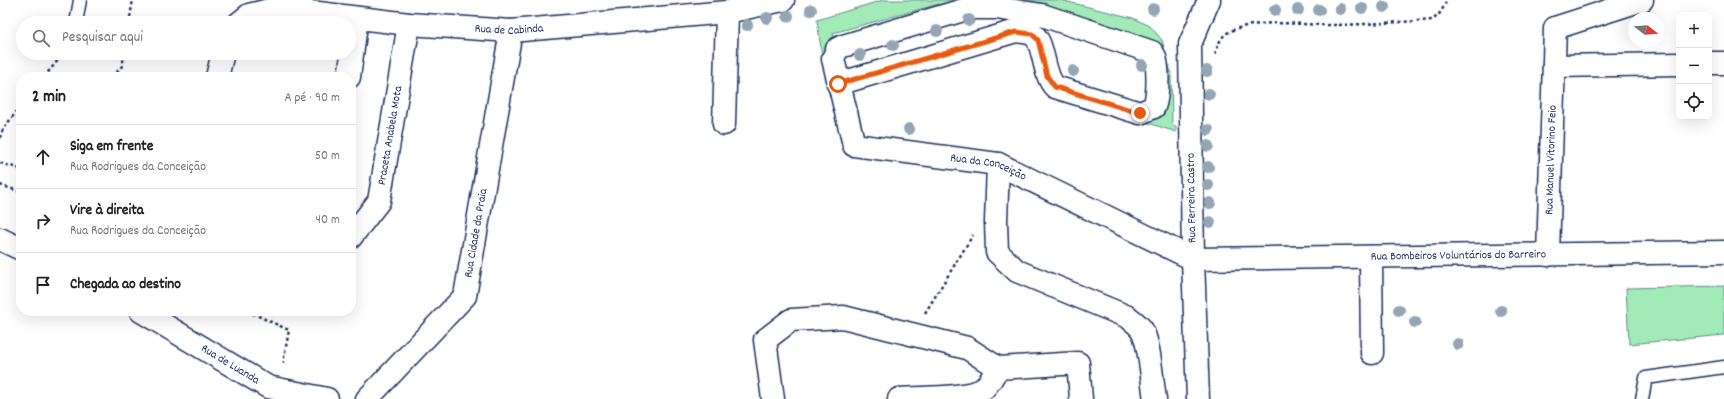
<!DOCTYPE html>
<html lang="pt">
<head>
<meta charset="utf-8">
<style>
  :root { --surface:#fff; --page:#f6f6f6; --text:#222; --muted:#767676; --line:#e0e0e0 }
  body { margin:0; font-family:Dekko,sans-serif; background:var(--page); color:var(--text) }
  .controls { position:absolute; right:12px; top:12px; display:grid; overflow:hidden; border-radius:8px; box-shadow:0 4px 16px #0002 }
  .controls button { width:36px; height:36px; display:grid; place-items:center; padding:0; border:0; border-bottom:1px solid var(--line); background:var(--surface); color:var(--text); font:20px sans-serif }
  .compass { position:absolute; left:1628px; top:12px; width:36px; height:36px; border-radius:50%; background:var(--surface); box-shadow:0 4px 16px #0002; rotate:107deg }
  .stop { position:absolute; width:12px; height:12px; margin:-9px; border:3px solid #ea580c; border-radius:50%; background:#fff }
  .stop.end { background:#ea580c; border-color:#fff; box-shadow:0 1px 4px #0008 }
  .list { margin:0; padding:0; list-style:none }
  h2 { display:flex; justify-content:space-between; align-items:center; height:52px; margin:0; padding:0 16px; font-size:17px }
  h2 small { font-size:13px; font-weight:400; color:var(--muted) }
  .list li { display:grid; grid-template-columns:26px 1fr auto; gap:12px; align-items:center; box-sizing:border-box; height:64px; padding:0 16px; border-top:1px solid var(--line) }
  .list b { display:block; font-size:15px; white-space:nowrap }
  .list p { margin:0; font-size:13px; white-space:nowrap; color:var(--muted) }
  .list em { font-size:13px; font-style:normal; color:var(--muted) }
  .icon { flex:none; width:22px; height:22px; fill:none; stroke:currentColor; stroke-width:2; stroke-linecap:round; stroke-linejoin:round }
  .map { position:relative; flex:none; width:1724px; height:399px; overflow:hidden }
  .search { position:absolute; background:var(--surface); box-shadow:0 4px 16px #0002; left:16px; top:16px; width:340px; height:44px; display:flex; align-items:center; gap:10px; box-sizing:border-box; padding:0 14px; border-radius:22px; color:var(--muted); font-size:15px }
  .panel { position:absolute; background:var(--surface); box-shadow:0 4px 16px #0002; left:16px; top:72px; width:340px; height:244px; border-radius:16px }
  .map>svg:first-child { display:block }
</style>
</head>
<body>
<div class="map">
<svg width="1724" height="399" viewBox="0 0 1724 399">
  <rect width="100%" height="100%" fill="#fff"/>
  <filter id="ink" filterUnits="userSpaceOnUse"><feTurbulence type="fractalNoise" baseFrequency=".025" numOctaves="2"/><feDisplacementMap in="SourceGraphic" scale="8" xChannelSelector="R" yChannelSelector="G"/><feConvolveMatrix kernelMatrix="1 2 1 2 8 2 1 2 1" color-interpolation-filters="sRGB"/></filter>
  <g filter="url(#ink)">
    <!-- green -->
    <g fill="#a2eab7" stroke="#5e8c8a">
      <path d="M883,0h177l73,18 17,8 12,14 9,33 1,51 4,2v6l-34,-11 11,-2 7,-6 -3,-66 -214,-39 -4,-4 -106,29 2,8 -13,15 -5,-36z"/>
      <path d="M1724,286v49l-95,9 -3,-56z"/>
    </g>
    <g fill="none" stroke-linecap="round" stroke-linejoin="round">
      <defs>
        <g id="lane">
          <path d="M76,23l4,-23"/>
          <path d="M1642,399l4,-21 78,-11"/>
        </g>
        <g id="street">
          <path id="s1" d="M239,23l10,-8 28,-7 132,16 102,7 216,-19 56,-12"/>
          <path d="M1709,63h15"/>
          <path d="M1554,66l125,-2"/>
          <path d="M217,77l6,-24"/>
          <path d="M349,77l8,-59"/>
          <path id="s2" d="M838,84l178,-53c5,1 11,1 16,3 13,7 10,40 23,53l85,26 14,-6c4,-10 6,-47 -2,-55l-110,-37 -46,-7h-26l-127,38 -6,3 -4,10 21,86 144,19 195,95 531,-7"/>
          <path d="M724,124l3,-112"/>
          <path d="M998,164l-2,58 1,30 20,19 111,46c5,4 10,7 14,13 8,14 10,52 13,69"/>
          <path id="s3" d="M351,237l28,-36 30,-177"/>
          <path d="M0,239l21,10"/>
          <path id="s4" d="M1548,255l7,-227 87,-28"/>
          <path d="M1371,257l1,96"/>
          <path id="s5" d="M141,311l127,76 59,12"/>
          <path id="s6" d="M367,399l98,-103 46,-265"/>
          <path d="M773,399l-8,-59 26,-20 52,-3 124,31 31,20 80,-5 3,36"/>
          <path d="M899,399c25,-2 61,0 83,-9 6,-4 12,-16 16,-22"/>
          <path d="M1198,399l-5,-140 -3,-215 19,-44"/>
        </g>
      </defs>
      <!-- lane casing -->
      <use href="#lane" stroke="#1b2f5e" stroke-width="15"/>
      <!-- street casing -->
      <use href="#street" stroke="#1b2f5e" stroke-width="25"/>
      <!-- path -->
      <g stroke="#1b2f5e" stroke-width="2.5" stroke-dasharray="3 3" stroke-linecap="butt">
        <path d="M129,23l4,-23"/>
        <path d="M1215,54c3,-8 5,-18 14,-22 29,-15 77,-6 109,-7 32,-1 63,-3 95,-5l8,-8 6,-12"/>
        <path d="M44,77l20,-24"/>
        <path d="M113,77l9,-11 3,-13"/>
        <path d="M0,138l3,-9 18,-23"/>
        <path d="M0,163l21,6"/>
        <path d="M0,185l21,7"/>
        <path d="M18,221l3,-9"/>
        <path d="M247,311l42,19 -6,33"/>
        <path d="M925,313l48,-78"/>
      </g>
      <!-- lane -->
      <use href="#lane" stroke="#fff" stroke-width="12"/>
      <!-- street -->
      <use href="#street" stroke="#fff" stroke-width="22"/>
    </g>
    <!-- trees -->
    <g fill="#94a6b3">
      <circle cx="1384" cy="7" r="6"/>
      <circle cx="1362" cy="8" r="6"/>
      <circle cx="1153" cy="9" r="6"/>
      <circle cx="1340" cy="9" r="6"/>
      <circle cx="811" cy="10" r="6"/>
      <circle cx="1275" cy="10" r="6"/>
      <circle cx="1298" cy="10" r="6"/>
      <circle cx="1319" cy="10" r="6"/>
      <circle cx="788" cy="16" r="6"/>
      <circle cx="767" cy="18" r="6"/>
      <circle cx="969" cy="20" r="6"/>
      <circle cx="747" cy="25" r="6"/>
      <circle cx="937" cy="31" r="6"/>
      <circle cx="893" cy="45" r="6"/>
      <circle cx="860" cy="55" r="6"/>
      <circle cx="1142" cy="65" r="6"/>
      <circle cx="1073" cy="71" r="6"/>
      <circle cx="1207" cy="71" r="6"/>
      <circle cx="1209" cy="94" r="6"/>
      <circle cx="909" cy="129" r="6"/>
      <circle cx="1208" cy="130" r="6"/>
      <circle cx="1208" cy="146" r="6"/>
      <circle cx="1208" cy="167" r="6"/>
      <circle cx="1208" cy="185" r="6"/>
      <circle cx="1210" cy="203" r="6"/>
      <circle cx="1210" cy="222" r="6"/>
      <circle cx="1399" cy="310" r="6"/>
      <circle cx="1501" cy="311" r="6"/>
      <circle cx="1415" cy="322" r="6"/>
      <circle cx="1458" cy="344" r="6"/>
    </g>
  </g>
  <g fill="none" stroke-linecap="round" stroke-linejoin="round" filter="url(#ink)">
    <!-- route -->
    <path stroke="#ea580c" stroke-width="5" d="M838,84l178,-52 16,2 6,6 9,36 8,11 85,26"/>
  </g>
  <g text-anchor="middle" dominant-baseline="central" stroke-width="3" stroke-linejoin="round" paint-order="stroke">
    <!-- street labels -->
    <g font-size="12" fill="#1b2f5e" stroke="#fff">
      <text stroke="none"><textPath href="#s1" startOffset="275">Rua de Cabinda</textPath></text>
      <text stroke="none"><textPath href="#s3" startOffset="112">Praceta Anabela Mota</textPath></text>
      <text stroke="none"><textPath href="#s4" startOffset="95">Rua Manuel Vitorino Feio</textPath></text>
      <text stroke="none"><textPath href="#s2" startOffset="985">Rua da Conceição</textPath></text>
      <text transform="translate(1192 198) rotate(-91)">Rua Ferreira Castro</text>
      <text stroke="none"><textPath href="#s6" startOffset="206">Rua Cidade da Praia</textPath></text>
      <text stroke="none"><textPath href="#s2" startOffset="1476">Rua Bombeiros Voluntários do Barreiro</textPath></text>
      <text stroke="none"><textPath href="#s5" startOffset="104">Rua de Luanda</textPath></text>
    </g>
  </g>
</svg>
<div class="controls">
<button>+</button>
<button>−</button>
<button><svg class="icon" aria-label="locate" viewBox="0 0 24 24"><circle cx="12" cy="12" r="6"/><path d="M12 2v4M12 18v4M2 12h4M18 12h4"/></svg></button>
</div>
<svg class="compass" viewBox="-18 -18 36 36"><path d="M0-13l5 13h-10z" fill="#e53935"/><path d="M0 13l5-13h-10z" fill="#767676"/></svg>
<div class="stop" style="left:838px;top:84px"></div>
<div class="stop end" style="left:1140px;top:113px"></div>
<div class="search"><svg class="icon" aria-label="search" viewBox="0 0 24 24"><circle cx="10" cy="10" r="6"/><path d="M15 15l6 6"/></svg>Pesquisar aqui</div>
<section class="panel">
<h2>2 min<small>A pé · 90 m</small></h2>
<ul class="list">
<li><svg class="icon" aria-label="ahead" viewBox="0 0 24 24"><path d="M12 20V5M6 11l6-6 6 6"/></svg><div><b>Siga em frente</b><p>Rua Rodrigues da Conceição</p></div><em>50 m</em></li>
<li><svg class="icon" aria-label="right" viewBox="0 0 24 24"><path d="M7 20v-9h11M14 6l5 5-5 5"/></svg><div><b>Vire à direita</b><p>Rua Rodrigues da Conceição</p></div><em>40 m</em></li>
<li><svg class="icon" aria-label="arrive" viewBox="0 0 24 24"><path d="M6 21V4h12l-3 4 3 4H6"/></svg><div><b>Chegada ao destino</b></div></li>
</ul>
</section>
</div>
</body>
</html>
